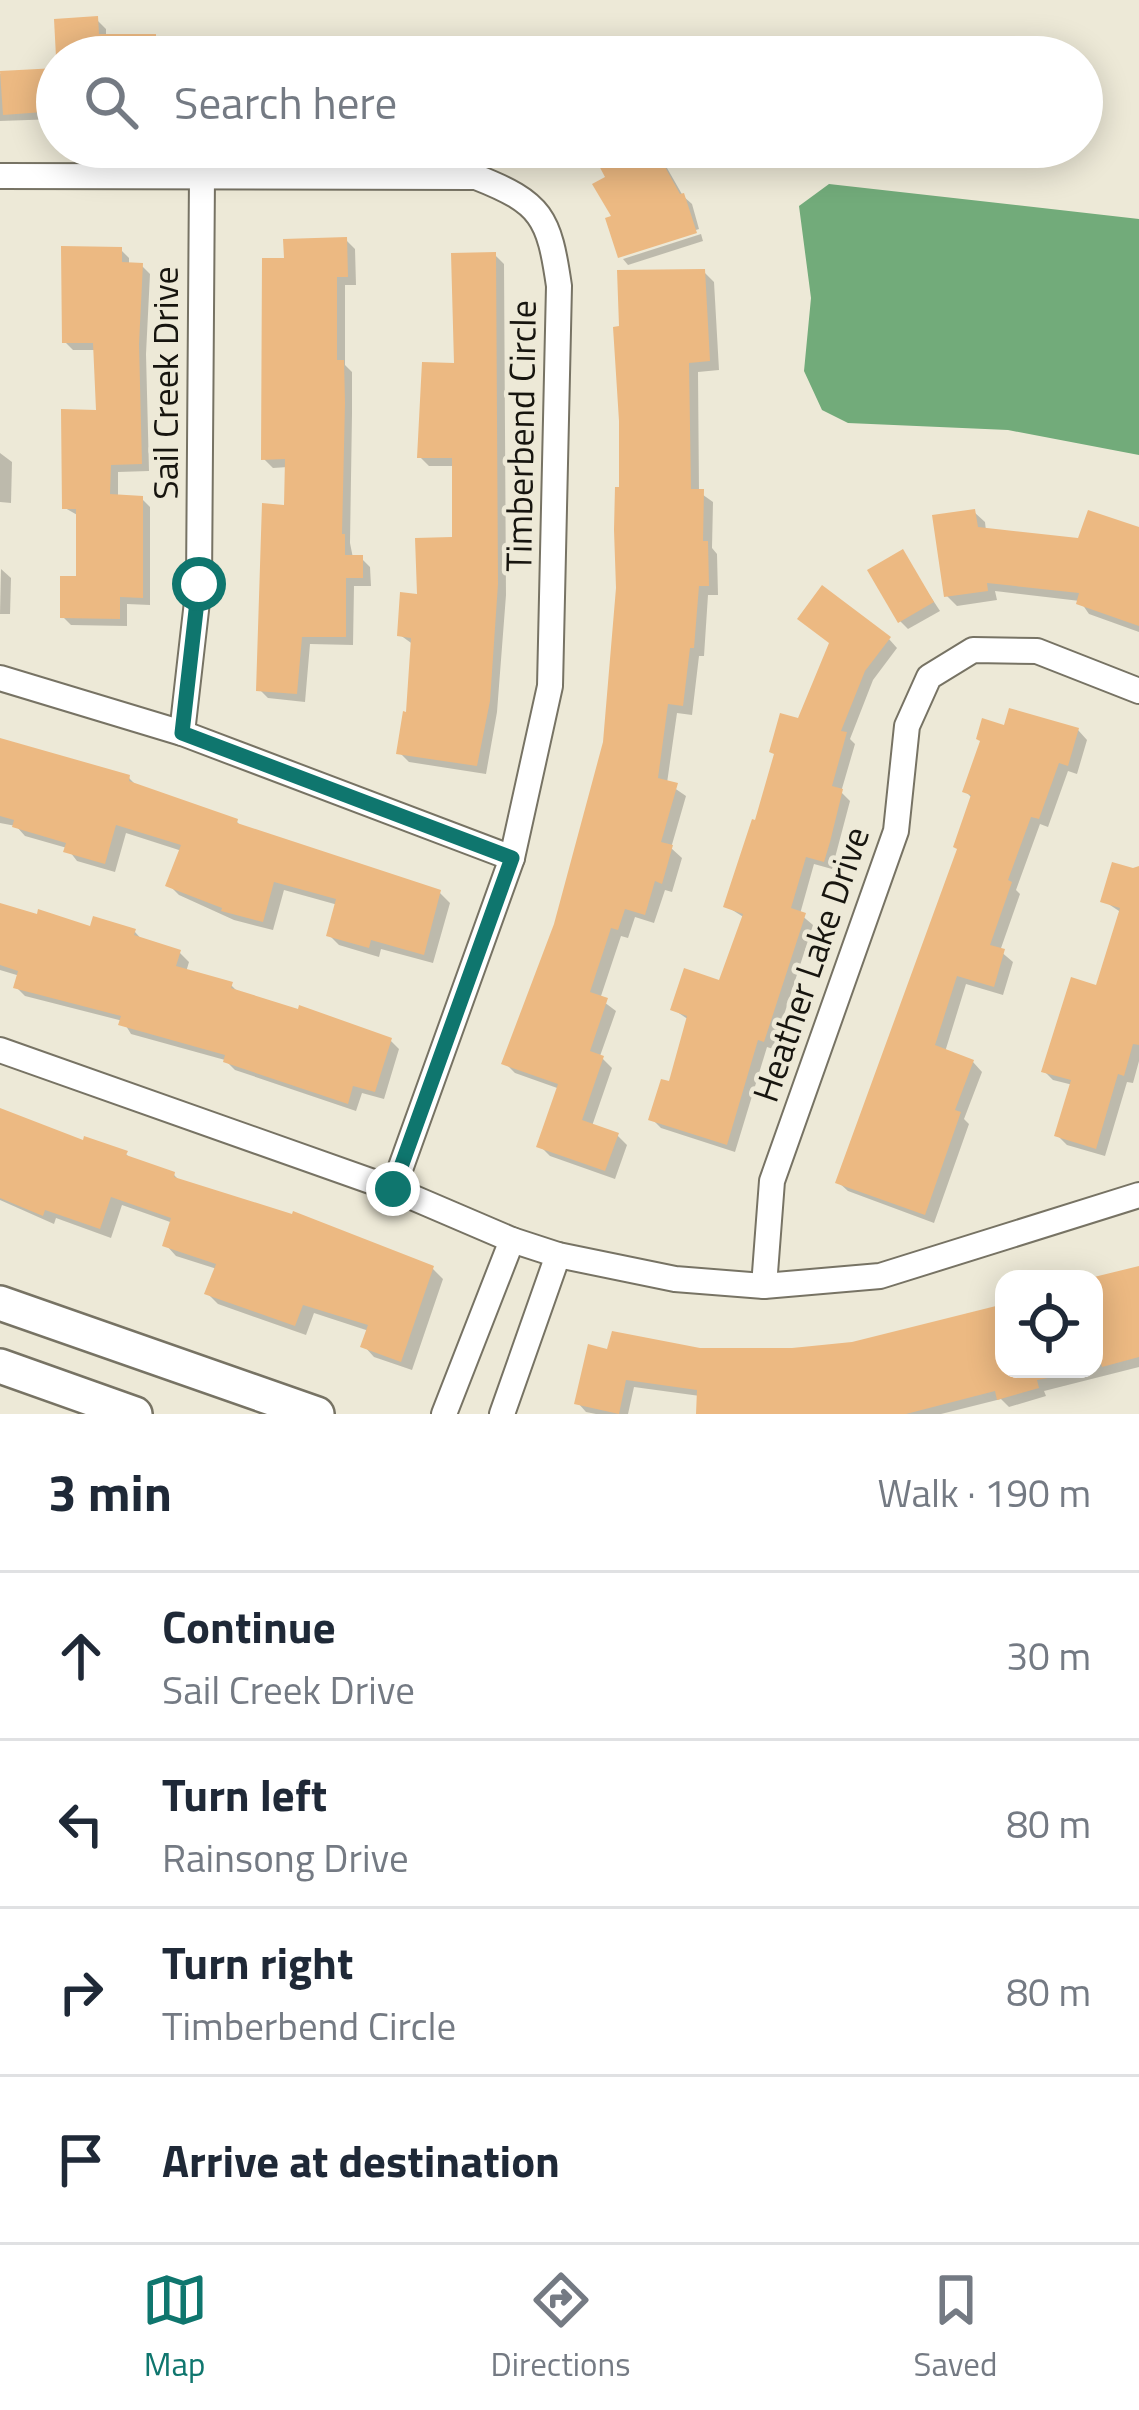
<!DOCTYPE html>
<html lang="en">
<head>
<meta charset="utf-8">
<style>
  :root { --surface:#fff; --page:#f6f6f7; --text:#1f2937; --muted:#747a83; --line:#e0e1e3; --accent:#0f766e }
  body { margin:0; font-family:"Titillium Web",sans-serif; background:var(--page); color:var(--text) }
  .controls { position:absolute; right:36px; bottom:36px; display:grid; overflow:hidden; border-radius:24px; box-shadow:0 6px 30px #0003 }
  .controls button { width:108px; height:108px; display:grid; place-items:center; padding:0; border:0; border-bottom:3px solid var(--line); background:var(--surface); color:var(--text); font:60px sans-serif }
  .stop { position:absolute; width:36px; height:36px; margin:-27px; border:9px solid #0f766e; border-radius:50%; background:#fff }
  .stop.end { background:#0f766e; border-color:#fff; box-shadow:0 3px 12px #0008 }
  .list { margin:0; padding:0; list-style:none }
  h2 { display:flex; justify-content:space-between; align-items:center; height:156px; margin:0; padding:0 48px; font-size:51px }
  h2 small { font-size:39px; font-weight:400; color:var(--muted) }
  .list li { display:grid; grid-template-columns:78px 1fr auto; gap:36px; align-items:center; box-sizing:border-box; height:168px; padding:0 48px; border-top:3px solid var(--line) }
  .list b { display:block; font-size:45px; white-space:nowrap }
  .list p { margin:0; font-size:39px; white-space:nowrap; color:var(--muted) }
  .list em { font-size:39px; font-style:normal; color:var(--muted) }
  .icon { flex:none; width:66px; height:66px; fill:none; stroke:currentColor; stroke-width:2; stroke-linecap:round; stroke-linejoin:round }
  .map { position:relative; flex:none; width:1139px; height:1414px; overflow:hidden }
  .search { position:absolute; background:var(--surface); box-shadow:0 6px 30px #0003; left:36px; right:36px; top:36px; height:132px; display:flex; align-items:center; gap:30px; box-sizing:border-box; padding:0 42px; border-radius:66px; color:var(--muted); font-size:45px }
  .sheet { height:828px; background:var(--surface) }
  nav { display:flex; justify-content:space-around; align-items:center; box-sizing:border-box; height:168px; border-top:3px solid var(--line); background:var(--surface); font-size:33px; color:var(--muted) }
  nav a { display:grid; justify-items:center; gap:6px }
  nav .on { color:var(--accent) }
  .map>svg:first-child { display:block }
</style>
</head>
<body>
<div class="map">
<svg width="1139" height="1414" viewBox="0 0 1139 1414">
  <rect width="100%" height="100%" fill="#ede9d7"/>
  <!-- water -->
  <path fill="#72ab7a" d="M829,184l310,35v236l-131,-25 -160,-7 -26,-13 -18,-39 7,-73 -12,-92z"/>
  <!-- shadow -->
  <g fill="#0003">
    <path d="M97,20l9,9v8l102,2 5,5 160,-4 4,4 53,3 9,10h-380z"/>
    <path d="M57,71v48l-57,2v-47z"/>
    <path d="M608,147h47l28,49 9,8 7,25 -78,25z"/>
    <path d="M701,234l2,7 -75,24 -5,-6z"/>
    <path d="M346,240l9,9 1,36h-11v80l7,7v42l-2,129 3,15h8l9,9 1,19h-17l-1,59 -43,-1 -5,58 -37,-4 -9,-9 28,-181 1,-41 -15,1 -9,-9 23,-198z"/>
    <path d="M121,250l8,8v7l13,1 8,8 -4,80 3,117 -31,1v26l24,1 8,8v98l-23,-1v22l-56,-1 -8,-8 16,-38v-63l-14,-8 34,-95 -3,-63h-23l-8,-8z"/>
    <path d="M495,255l9,9 2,331 -9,117 -11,62 -77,-12 -9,-9 9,-38 5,-70 -14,-10 55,-95v-74h-26l-9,-9 37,-91z"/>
    <path d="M704,272l10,10 5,88 -21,2 1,120 14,10 -1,46 5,6 1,41h-10l-4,61h-5l-7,59 -15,-2 -10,70 19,13 -15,52 11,10 -10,34 -7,-2 -11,33 -19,-6 -7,21 -7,-2 -21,63 16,12 -16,45 12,12 -20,58 25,9 10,10 -12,34 -65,-23 -10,-10 20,-57 -45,-16 -10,-10 52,-138 49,-183z"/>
    <path d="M0,453l12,9 -1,41 -11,-1z"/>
    <path d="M974,512l11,10 1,9 95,10 58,-10v101l-50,-18 -9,-13 -85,-10 2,9 -40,6 -10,-10z"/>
    <path d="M902,553l38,58 -32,18 -8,-8z"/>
    <path d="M1,569l10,9 -1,36h-10z"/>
    <path d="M889,639l8,9 -24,32 -23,59 5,5 -14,48 9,9 -18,68 -18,-5 -14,50 13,11 -40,124 -6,-2 -32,105 -74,-24 -9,-9 19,-34 18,-65 -16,-11 48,-25 24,-66 -19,-12 74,-184z"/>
    <path d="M1007,729l71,1 9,10 -10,34 -9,-3 -20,56 -8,-3 -24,66 4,4 -20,57 13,11 -10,33 -37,-11 -21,68 28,10 9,10 -18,47 5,5 -35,99 -86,-32 -10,-9 122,-331 13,-52 -8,-8z"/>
    <path d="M0,741l129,37 10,10 98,34 6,6 197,65 10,10 -17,60 -52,-14 -2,8 -40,-12 -10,-10 9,-30 -54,-15 -11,40 -39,-10 -55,-25 -10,-10 13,-34 -56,-18 -11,39 -38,-11 -10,-13 -42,-12 -9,-10 -16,-3z"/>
    <path d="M1139,873v188l-6,22 -6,-1 -22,74 -38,-11 -9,-9 15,-51 -20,-5 -9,-9 54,-82 24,-76 -18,-12z"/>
    <path d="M0,906l92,24 43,2 9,10 36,11 9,9 -3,10 45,13 10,10 149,45 9,9 -15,50 -22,-6 -6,18 -121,-41 -10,-10 -94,-26 -8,-13 -98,-25 -9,-9 4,-11 -20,-6z"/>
    <path d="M0,1122l126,32 7,7 41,14 7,7 251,86 11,11 -31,91 -38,-13 -10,-11 5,-15 -55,-18 -8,22 -88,-31 -10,-10 9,-25 -41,-13 -10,-11 7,-22 -51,-18 -11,33 -55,-20 -2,6 -54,-24z"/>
    <path d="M1139,1267v100l-95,24 2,5 -37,11 -8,-8 -60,15h-242l1,-18 -66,-9 -6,27h-32l-10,-2 -8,-9 32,-51h145l98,-7 151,-38v62h90v-88z"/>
  </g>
  <!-- building -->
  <g fill="#ecb982">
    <path d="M98,16l1,18h57v23h-100l-2,-38z"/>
    <path d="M57,68v43l-54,4 -3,-44z"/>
    <path d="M589,147h65l26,47 4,-1 13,40 -79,25 -13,-40 6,-2 -19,-32 13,-7z"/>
    <path d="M347,237l1,40h-11v83h7l1,43 -3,131h3v21h18v23h-17v59h-44l-5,57 -41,-3 6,-188 22,2 1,-46 -24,1 1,-202h22l-1,-19z"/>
    <path d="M61,246l61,1v15l21,1 -4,81 3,120 -31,1 -1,29 33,2v102l-23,-1v22l-60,-1v-42h16v-67h-14l-1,-100 35,1 -3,-67h-31z"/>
    <path d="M496,252l2,332 -8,117 -13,65 -81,-12 7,-43 3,1 5,-74 -14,-2 3,-44 17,2 -2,-56 37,-1v-79h-35l5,-96 32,1 -3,-110z"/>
    <path d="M705,269l5,92 -21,2 2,126h13l-1,52h5l1,45h-10l-5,62h-4l-7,58 -15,-2 -10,74 20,5 -17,59 12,3 -11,39 -7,-3 -10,34 -20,-6 -7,21 -7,-2 -21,64 18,6 -18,53 14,5 -22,64 37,13 -14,38 -69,-24 22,-63 -57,-20 53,-140 49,-182 13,-154 -2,-58 1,-43h4v-66l-6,-94 6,-1 -2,-56z"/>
    <path d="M975,509l3,18 100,11 10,-28 51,17v99l-63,-22 3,-11 -92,-10 1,8 -44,6 -12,-82z"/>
    <path d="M903,549l31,53 -36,21 -31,-53z"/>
    <path d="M822,585l69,52 -26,34 -24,60 6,1 -15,54 11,3 -13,53 -6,20 -18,-5 -15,51 15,5 -42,129 -6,-2 -31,105 -79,-25 13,-41 8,2 18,-65 -17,-6 14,-42 35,12 24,-66 -20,-7 29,-88 3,1 19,-66 -5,-2 11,-39 18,5 31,-75 -32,-24z"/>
    <path d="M1009,708l70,20 -11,38 -9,-3 -20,56 -8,-2 -23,63 4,2 -22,63 15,4 -11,38 -37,-11 -22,69 39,15 -19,50 6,2 -36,103 -90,-32 122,-334 -4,-2 18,-52 -9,-3 18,-51 -4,-2 6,-21 22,7z"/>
    <path d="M0,738l130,37 -1,6 109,38 -1,4 204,67 -17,65 -53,-15 -2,8 -43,-12 10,-37 -62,-17 -11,40 -42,-11 1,-3 -57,-22 16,-41 -65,-20 -11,39 -42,-12 3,-9 -54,-16 2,-7 -14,-4z"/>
    <path d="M1112,862l21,6 6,-2v179l-6,-1 -9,32 -6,-2 -22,75 -42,-13 17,-56 -30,-8 30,-95 25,8 24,-77 -20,-6z"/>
    <path d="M0,903l37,11 1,-5 52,17 3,-10 43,13 -2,6 47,15 -5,16 57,16 -2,6 67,21 1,-4 93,33 -17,54 -22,-6 -5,18 -125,-42 2,-7 -107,-30 3,-9 -108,-28 5,-17 -18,-6z"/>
    <path d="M0,1108l83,32 1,-4 44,15 -2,4 49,17 -1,5 118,37 1,-3 141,55 -33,96 -41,-15 8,-22 -65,-20 -8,21 -91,-32 12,-30 -54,-18 9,-28 -60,-21 -11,32 -55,-19 -2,6 -43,-18z"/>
    <path d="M1139,1266v91l-37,10 -8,-28v-62z"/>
    <path d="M1004,1304v65h43l1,9 -11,2 2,8 -42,12 -2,-9 -89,23h-210l1,-24 -71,-10 -7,34 -45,-10 14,-60 19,5 5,-18 88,17h92l60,-6z"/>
  </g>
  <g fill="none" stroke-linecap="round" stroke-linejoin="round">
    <defs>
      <g id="street">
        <path d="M0,176l476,1c66,26 73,40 83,109l-9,400 -38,172 -119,331"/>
        <path d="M0,678l182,55 330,125"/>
        <path d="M182,733l17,-149 3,-408"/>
        <path d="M0,1050l393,139 119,51 46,15 117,24 89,7 116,-10 259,-81"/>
        <path d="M764,1286l8,-105 124,-350 11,-105 22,-49 44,-27 64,1 102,40"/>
        <path d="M444,1414l68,-174"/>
        <path d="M502,1414l56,-159"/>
      </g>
      <g id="secondary">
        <path d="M0,1303l317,111"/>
        <path d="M0,1366l135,48"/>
      </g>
    </defs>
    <!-- street casing -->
    <use href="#street" stroke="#777364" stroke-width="28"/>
    <!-- secondary casing -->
    <use href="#secondary" stroke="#777364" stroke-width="38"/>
    <!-- street -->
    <use href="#street" stroke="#fff" stroke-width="24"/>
    <!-- secondary -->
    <use href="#secondary" stroke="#fff" stroke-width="33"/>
  </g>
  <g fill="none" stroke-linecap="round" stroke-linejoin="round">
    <!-- route -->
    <path stroke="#0f766e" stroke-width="15" d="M199,584l-17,149 330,125 -119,331"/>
  </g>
  <g text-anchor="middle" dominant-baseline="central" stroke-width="9" stroke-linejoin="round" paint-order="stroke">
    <!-- street labels -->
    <g font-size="36" fill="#17150f" stroke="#ede9d7">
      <text transform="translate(164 383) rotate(-90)">Sail Creek Drive</text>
      <text transform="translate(520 436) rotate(-89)">Timberbend Circle</text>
      <text transform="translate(810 964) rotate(-71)">Heather Lake Drive</text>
    </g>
  </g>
</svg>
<div class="controls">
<button><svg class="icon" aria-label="locate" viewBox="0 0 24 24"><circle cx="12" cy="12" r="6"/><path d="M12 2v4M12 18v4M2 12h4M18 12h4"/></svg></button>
</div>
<div class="stop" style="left:199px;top:584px"></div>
<div class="stop end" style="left:393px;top:1189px"></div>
<div class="search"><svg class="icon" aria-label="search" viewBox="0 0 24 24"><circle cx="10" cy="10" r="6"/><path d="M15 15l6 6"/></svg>Search here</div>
</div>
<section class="sheet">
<h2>3 min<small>Walk · 190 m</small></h2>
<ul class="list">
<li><svg class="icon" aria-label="ahead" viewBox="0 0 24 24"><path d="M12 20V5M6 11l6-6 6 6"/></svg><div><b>Continue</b><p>Sail Creek Drive</p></div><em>30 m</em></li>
<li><svg class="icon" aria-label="left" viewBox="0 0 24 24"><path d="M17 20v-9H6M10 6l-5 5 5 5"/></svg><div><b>Turn left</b><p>Rainsong Drive</p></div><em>80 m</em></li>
<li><svg class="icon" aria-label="right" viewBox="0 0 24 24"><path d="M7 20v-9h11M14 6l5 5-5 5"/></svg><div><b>Turn right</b><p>Timberbend Circle</p></div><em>80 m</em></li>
<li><svg class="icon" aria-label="arrive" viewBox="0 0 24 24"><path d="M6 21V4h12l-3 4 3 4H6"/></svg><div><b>Arrive at destination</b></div></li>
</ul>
</section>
<nav>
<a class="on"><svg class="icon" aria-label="map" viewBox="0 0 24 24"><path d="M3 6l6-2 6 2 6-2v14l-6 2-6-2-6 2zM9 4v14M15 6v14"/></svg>Map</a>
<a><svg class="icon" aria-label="directions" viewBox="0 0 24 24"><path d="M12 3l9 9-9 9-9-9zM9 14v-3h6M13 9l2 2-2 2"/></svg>Directions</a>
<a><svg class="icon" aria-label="saved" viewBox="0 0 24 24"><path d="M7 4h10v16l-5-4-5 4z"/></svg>Saved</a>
</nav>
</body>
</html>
